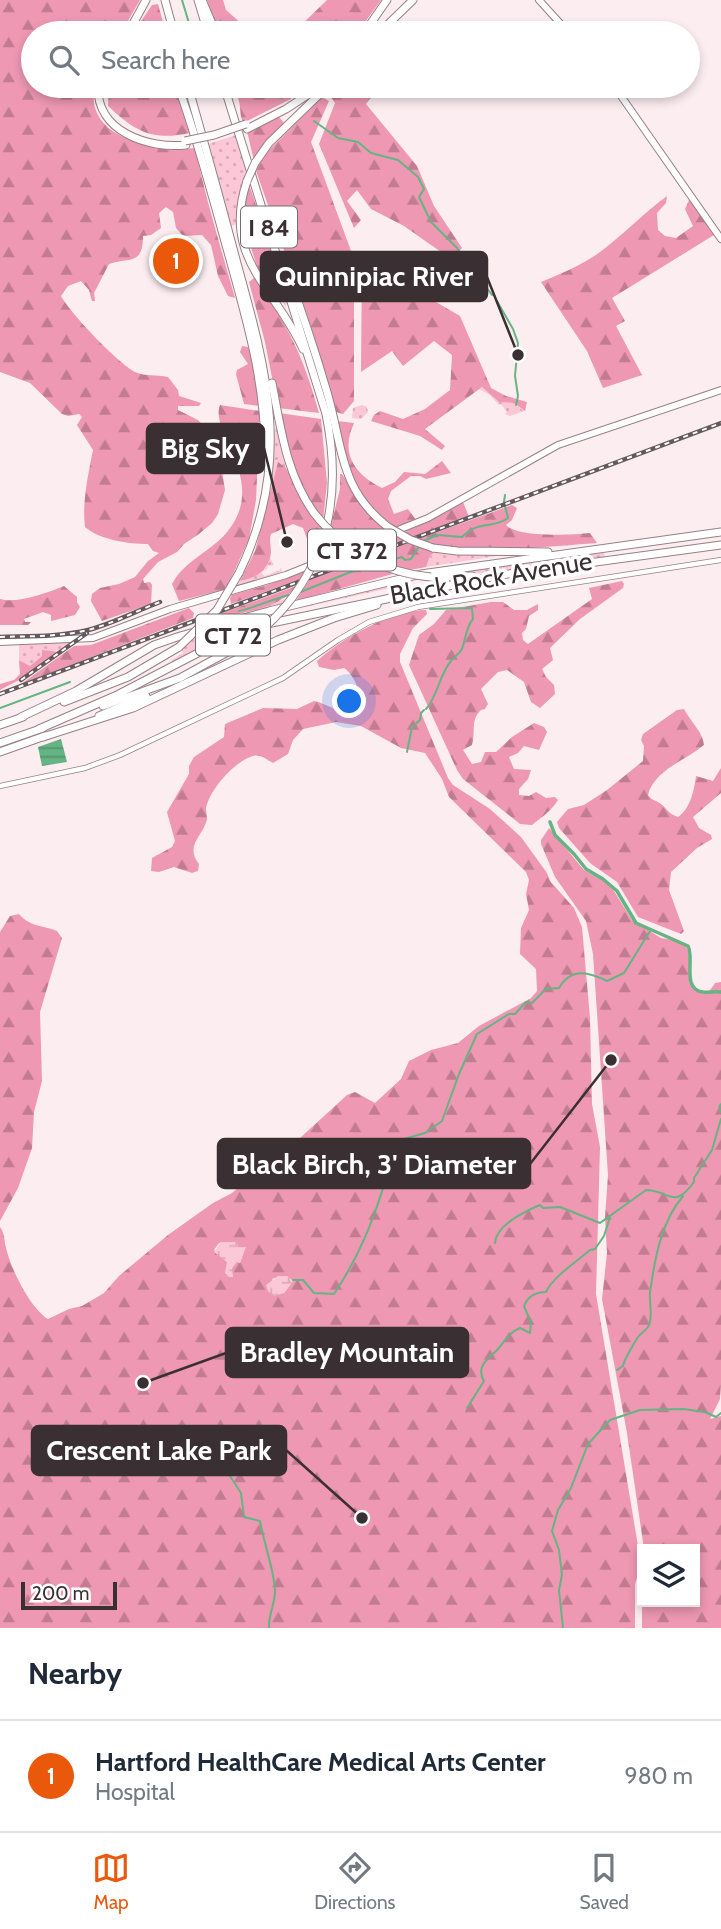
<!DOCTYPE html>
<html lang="en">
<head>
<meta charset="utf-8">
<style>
  :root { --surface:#fff; --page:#f6f6f7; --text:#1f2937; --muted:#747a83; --line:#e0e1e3; --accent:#ea580c }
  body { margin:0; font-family:Cabin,sans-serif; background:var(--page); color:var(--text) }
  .controls { position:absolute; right:21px; bottom:21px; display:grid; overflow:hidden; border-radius:0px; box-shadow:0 4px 10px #0003 }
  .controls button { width:63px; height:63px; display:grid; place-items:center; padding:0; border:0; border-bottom:2px solid var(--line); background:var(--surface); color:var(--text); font:35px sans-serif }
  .scale { position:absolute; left:21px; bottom:18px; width:96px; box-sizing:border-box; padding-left:7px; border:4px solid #3a3033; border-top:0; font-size:19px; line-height:24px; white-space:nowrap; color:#3a3033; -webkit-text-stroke:5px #fff; paint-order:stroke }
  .you { position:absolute; left:350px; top:702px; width:24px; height:24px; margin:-18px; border:5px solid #fff; border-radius:50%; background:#1a73e8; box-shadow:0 0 0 10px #1a73e833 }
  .badge { display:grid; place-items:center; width:46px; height:46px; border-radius:50%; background:var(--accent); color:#fff; font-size:23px; font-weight:700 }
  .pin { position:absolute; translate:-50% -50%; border:4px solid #fff; box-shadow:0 2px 7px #0006 }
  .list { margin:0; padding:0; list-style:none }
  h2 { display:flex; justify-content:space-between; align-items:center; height:91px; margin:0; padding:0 28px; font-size:30px }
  h2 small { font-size:23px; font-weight:400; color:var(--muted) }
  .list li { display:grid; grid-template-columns:46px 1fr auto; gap:21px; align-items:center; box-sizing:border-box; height:112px; padding:0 28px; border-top:2px solid var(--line) }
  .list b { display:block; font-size:26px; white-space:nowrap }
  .list p { margin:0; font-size:23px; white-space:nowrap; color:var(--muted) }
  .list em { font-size:23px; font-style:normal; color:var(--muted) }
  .icon { flex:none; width:38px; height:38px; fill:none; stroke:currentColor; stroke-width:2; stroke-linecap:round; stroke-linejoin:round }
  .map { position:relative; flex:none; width:721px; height:1628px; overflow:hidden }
  .search { position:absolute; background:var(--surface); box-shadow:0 4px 10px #0003; left:21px; right:21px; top:21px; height:77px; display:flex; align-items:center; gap:18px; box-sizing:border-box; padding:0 24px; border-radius:38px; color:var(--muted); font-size:26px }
  .sheet { height:203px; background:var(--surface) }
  nav { display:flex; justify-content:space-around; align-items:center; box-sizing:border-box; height:98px; border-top:2px solid var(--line); background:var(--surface); font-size:19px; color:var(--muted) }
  nav a { display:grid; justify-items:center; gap:4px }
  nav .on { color:var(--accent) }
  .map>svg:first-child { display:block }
</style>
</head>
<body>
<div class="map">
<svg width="721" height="1628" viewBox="0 0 721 1628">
  <defs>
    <pattern id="grass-dots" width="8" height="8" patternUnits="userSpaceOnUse" patternTransform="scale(1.75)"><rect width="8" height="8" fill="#fcc7d6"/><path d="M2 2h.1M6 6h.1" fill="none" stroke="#d9abb8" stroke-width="1.8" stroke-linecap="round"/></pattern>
    <pattern id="forest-firs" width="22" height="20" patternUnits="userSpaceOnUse" patternTransform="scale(1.75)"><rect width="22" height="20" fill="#ee98b3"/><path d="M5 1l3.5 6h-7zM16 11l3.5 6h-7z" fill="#c27c92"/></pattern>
    <pattern id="wetland-marsh" width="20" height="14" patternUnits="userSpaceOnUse" patternTransform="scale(1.75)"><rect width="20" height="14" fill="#fcc7d6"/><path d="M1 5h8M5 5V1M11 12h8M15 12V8" fill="none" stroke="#d9abb8"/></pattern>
    <pattern id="water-rules" width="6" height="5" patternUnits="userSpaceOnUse" patternTransform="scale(1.75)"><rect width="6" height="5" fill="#65b483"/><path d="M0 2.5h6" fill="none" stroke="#54936c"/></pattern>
  </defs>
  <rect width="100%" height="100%" fill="#fcedf1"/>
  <!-- grass -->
  <g fill="url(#grass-dots)">
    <path d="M236,135l12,37 -10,52 -7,2 -23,-82z"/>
    <path d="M278,272l9,30 -1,5 -26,-34 14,1z"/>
    <path d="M482,387l17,15 15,1 10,8 -14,5 -5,-2 2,-2 -6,-8 -2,1 -9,-10 -11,-6z"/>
    <path d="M362,405l5,2 1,5 -7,7 -9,-1 1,-10z"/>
    <path d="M276,423l10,45 -8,-5 -7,26z"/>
    <path d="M437,550l73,4 -84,13 4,-11z"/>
    <path d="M602,551l4,6 -132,17 -1,-4 -22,2z"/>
    <path d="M270,553v5l4,7 -6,1 -1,3 -5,2v3l3,2 15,-6 1,-3 1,5 -46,15 4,-6c12,-1 17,-8 26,-14z"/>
    <path d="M411,577l9,2 -30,9 -103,23 3,-3z"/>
    <path d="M288,598l-5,6 -74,20 8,-9 3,3 20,-3z"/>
    <path d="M276,612l-10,10 -41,13 -52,27 -1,-2 11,-7 -2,-4 21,-17z"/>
    <path d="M19,643h52l-12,9 -2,-2 -6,3 -6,-3 -3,6 -12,10 -11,-6z"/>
  </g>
  <!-- forest -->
  <g fill="url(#forest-firs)" fill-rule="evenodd">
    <path d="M0,0h140l-19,33h-88v53h60c1,7 0,15 2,22 11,36 70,43 100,40 11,51 26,101 40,150l-7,-2 -10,-20 -7,-31 -9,-10 -19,1 -7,-8 -3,-16 -7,-5 -7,6 2,15 -10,7 -8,1c0,30 -14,21 -34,28l-15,29 1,8h-3l-3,-11 -8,-9 -13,5 -7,10c9,17 57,67 74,76 11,5 21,2 33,5l10,13 1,6 22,7 -2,3h-21v4l20,10 15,16 5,10 7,44 -7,24 -6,9 -13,11 -15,10 -7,8 -19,10 -15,17 1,4 6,-1 2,3 -1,19 -49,17 -11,-20 1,-7 8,-6 19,-4 16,-7 13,-16 11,-8 -6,-2 -5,-7c-19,0 -48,-4 -63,-17 -3,-24 3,-52 8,-77l-16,-25 5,-8 -3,-3 -11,2 -6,-2 -32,-31 -30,-11z"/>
    <path d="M207,0h16l3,10 26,23h-33z"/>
    <path d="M327,0h54l-24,33h-64z"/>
    <path d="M158,4l8,29h-33l19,-28z"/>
    <path d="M109,86h65l16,47c-38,8 -54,-1 -82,-27z"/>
    <path d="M238,86h51l4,7 -2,6 -48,24c-5,-13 0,-16 -8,-32z"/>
    <path d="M335,86h45l-14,18 51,62 17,40 28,42 -11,11 -47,-33 -33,-17 -14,-19 -10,11 14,19 -7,8 -35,-84 16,-41 -7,-10z"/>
    <path d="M322,97l7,4 -18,41 43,117v142l-11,13 -7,-2 -34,-111 -46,-130 10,-18z"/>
    <path d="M279,117l6,7 -31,37 -7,-30z"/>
    <path d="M250,187l28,84 -4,3 -14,-1c-9,-21 -23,-66 -10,-86z"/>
    <path d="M667,196l-1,7 -9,10 1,17 7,6 11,2 17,-12 -8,-17 5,-11 24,37 -102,63 13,23 -9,5 26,49 -39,13 -16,-37 -46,-69c22,-9 44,-18 63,-33 22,-17 41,-37 63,-53z"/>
    <path d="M362,259l98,57 31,72 15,8 21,6 -2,9 -11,-8 -15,-1 -17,-15 -57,42 20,17 -3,4 -22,-14 -49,-15 3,-6 6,-4 23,8 22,-10 25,-19 2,-35 -18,-14 -31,25 -11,-15 -31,21z"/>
    <path d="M254,278c34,46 50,80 65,135l-41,-5 -13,-66 -16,-60z"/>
    <path d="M242,346l6,1 4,10 7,49 -15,-2 -8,-30 1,-4 11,-6 -8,-12z"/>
    <path d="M220,405l40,6 -4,89 -7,39 -23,50 -47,12 -7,-17c16,-30 51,-34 66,-70 18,-45 -28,-85 -18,-109z"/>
    <path d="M279,413l42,6 6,64 -4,38 -26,-40z"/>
    <path d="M337,421l17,2c-14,30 0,51 28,65l13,-6 9,-10 21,2 17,-13 9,12 -25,6 -6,-3h-9l-20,15 -3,8 6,15 14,-5 8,11 -19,9c-39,-26 -51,-65 -60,-108z"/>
    <path d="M278,462l8,6 17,33 20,26 -10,28 -10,-27 -10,-4 -22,10c-2,7 0,11 0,18 -1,17 -16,27 -31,29l15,-30z"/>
    <path d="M340,474h2l21,32 28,25 -41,15 -20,-17 10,-40z"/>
    <path d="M463,502l6,15 -57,21 -9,-5z"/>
    <path d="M512,505l5,3 -5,12 -6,5c11,13 66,10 84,8l7,10c-52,4 -132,12 -181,-3z"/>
    <path d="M329,534l16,14 -25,11z"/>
    <path d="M398,536l8,4 -41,15 -7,-4z"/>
    <path d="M410,542l27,8 -7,6 -4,11 -21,4 -36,-14z"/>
    <path d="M363,560l33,13 -100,28 14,-22z"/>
    <path d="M305,571l-5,8 -69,25 -1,-6 2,-3 35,-10z"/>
    <path d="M622,581l2,3 -1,4 -43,31 -30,29 3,12 -11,9 4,8 8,8 1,9 -15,14 -9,-6 -7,-20 -17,-12 -9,2 -17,17 7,15 -3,5 -4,1c-11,10 -5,22 -9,35l-9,5 9,14 9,-2 4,-10h11l16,-15 22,-14 10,4 3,5 -8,18 -15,-4 -6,7 -9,4 5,12 17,1 -3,9 -9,10v6l10,1 7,-4 10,6 9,-1 3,3c-7,11 -16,17 -26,25l-12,-1 -57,-45 -6,-9 -48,-105 10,-30 15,-11 12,-14 45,-8h12l11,8h13l11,-6v6l-9,6 -3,13 -4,4 1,7 5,4 64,-45 -3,-11z"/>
    <path d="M64,586l13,11v5l3,5 -5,8 -24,6v-6l-8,-3 -19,7 1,3h6l-3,3h-28v-26c17,5 47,-6 64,-13z"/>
    <path d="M296,586c-16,23 -50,25 -76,33l-3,-4z"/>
    <path d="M189,608l5,5 -1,5 -172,66 53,-38 17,-1z"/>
    <path d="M426,610l1,4 -14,14 -13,26v8l48,116 5,7 37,24 31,28 26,36 3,8 24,27 8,19 8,91 2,86 8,43 -4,147 43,258v19l-4,13v44h-635v-401c5,7 4,13 6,21 5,21 24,60 42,71l21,-10 13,-3 22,-13 15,-17 49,-41 45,-32 19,-10 31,-26 28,-11 9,-18 47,-43 8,-3 20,11 26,-24 8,-18 22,-11 27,-7 21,-17 52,-28 6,-7 -1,-22 -16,-15 1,-26 8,-18 -3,-16 3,-14 -3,-8 -77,-75 -7,-18 -17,-26 -24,-5 -40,-22 -25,-4 -33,7 -10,11 -5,14 -15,9c-6,-3 -12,-9 -20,-7 -18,5 -43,33 -47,52 0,3 1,7 1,11 -3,16 -23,26 -8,45l-1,7 -6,2 -18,-6 -15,5 -8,-1 1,-13 20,-11 3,-6 -8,-29 22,-38v-8l5,-9 30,-20 1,-13 38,-16 34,1 17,-8c10,2 28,12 33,12 24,1 10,-37 -3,-45l-10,2 -15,-3 -2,-6c25,-23 75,-51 109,-51zM236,1242l2,5h7l-5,16 -3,-2 -5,7 -5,-1v-5l-13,-12 5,-7zM280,1276h7l6,5 -9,12 -12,-14z"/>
    <path d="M42,650l17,2 -34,25 -25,13v-6l14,-4 6,-6 -1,-14 11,6 12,-10z"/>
    <path d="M684,709c6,12 19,23 20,36 -19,16 -50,25 -56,50 4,6 8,5 13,9 6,5 8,10 17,13 13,-9 16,-27 18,-41l17,5 8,-13v25l-28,24 6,11 12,7 1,4 -15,9 -26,24 -2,18 15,41 -3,3 -43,-17 -21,-35 -27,-19 -31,-35 -2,-6 11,-13 16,-4 23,-15 36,-29 1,-15 -3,-6 2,-6 34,-24z"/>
    <path d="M549,828l35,42 22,12 8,9 18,29 29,18 19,3 6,5 3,7v29l5,7 11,4 6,-4 4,-6 6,-1v402l-1,15 -10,20 11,-3v212h-79v-27l53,1v-53h-51l-17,-116 -25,-134 5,-46 -2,-36 3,-42 -15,-221 -7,-33 -31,-44 -14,-33v-4z"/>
    <path d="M19,914c11,13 23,11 38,17l5,7 -22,74 2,69 -8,31 -2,36 -14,40 -18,33v-289l10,-16z"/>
  </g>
  <!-- wetland -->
  <g fill="url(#wetland-marsh)">
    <path d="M221,1242h16l1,5h8l-6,16 -3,-1 -5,6 1,9h-4l-4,-4 2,-11 -13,-10z"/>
    <path d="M278,1276h9l6,5 -9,12 -10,3 -6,-5 -2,-6z"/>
  </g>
  <!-- water -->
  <path fill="url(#water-rules)" d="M61,739l6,23 -25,4 -4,-19z"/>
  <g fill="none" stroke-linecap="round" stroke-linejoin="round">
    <!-- stream -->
    <g stroke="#65b483" stroke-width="2">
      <path d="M182,0l10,33"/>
      <path d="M242,86l7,4 33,8"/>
      <path d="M314,121l24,17 20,4 13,11 27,7 20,17 6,12 -5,8 12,25 26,26 35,47"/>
      <path d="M497,301l16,28 5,14 -3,33 3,20 -2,9"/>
      <path d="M424,541l13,-6 25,2c18,-18 29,-7 46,-19l-4,-16 1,-7"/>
      <path d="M383,562l19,-5 3,3 6,-1 9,-14"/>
      <path d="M298,593l50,-20 27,-8"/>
      <path d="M239,611c18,-4 33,-12 50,-16"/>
      <path d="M0,708l70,-26"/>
      <path d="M426,709c12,-13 13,-34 25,-48 3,-4 8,-7 11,-12 4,-11 4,-22 11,-30l-1,-11 -42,1"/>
      <path d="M407,752l5,-25 8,-7 1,-7 3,-3"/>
      <path d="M721,1104l-2,3 2,5"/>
      <path d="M495,1243c1,-17 28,-31 45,-38l3,3 17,-1 40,16 46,-33c23,0 27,21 48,-8v-4l18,-28 9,-31"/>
      <path d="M293,1280h10l11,13 20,1c27,-40 48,-92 57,-139l6,-2 7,-14 21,-6 17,-12 17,-47 18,-40 32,-20h6l11,-12 6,1 14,-14 13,-1c12,-21 30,-16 48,-7l17,-8 26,-42"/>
      <path d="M617,1370l6,-4c1,-6 11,-23 15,-29 3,-4 9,-7 11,-12 4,-9 0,-23 1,-33 5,-34 11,-70 33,-96"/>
      <path d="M467,1408l17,-27c-8,-13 2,-21 11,-29 10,-9 11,-18 25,-24l10,5 1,-10 -7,-17c4,-10 11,-14 22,-14 6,-14 31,-31 44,-42l5,-1 9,-13 6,-19"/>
      <path d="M218,1453l-1,3 24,37 3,24 16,4c4,23 13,45 15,68 1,13 -7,26 -6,39"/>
      <path d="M563,1628l-4,-38 3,-15 -3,-25 -7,-19 6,-21 13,-22 17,-44 22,-24 30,-10 43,-1 22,3 11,5 5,-4"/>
    </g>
    <!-- canal -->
    <path stroke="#65b483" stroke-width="3.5" d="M550,822l5,13 19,19 12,15 17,10 14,12 19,32 52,23c7,13 -7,43 15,46 6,1 12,-1 18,0"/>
    <defs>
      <path id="minor" d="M0,786l85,-18 35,-13 163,-77 55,-38 31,-18 49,-15 303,-47"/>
      <g id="major">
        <path d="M539,0l30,33"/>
        <path d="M614,86l107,153"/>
        <path d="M0,642l93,-4 77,-29 116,-34 142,-57 130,-73 163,-55"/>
      </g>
      <g id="highway">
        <path d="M165,0l9,33"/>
        <path d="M198,0l10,33"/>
        <path d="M202,0l14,33"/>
        <path d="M128,33l18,-33"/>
        <path d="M364,33l23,-33"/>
        <path d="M379,33l34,-33"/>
        <path d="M98,86c-2,46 51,63 88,59"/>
        <path d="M178,86c19,52 33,105 48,159 21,76 41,140 39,220"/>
        <path d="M188,86c16,56 32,113 47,170 31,112 59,205 4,317"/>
        <path d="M224,86l102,328c9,44 10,88 -5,131"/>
        <path d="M247,129l39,-20 35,-23"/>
        <path d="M255,163l14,-20 59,-57"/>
        <path d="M247,181c-26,77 28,106 56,168"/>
        <path d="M286,268c15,41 29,83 41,124 16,55 12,97 61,135"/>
        <path d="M272,383c9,46 14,91 42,130"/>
        <path d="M433,548l24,3 91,1"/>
        <path d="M431,577l41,-1"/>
        <path d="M64,702l64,-25 51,-30"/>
        <path d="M103,706l77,-28 66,-36"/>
        <path d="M99,716l47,-20"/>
        <path d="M21,717l55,-26 78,-46 26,-9 89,-25 152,-37 300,-42"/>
        <path d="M0,725l23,-8"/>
        <path d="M39,729l76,-33 108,-56 39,-15 239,-50 220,-30"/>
        <path d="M43,737l90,-29 145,-68 56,-22 43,-13"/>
        <path d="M0,743l43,-15"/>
        <path d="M0,752l45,-16"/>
      </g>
    </defs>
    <!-- minor casing -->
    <use href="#minor" stroke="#968086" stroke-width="6"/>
    <!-- major casing -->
    <use href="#major" stroke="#968086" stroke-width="8"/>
    <!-- highway casing -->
    <use href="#highway" stroke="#968086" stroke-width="9"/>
    <!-- minor -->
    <use href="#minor" stroke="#fff" stroke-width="4.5"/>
    <!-- major -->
    <use href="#major" stroke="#fff" stroke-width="6"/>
    <!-- highway -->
    <use href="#highway" stroke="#fff" stroke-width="7"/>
    <defs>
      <g id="rail">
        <path d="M0,637c29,-1 59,0 88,-7 24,-6 48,-19 72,-28"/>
        <path d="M21,680l66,-47"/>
        <path d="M0,694l721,-271"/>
      </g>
    </defs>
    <!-- rail casing -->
    <use href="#rail" stroke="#64595c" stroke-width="4.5"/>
    <!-- rail -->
    <use href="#rail" stroke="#fff" stroke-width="2" stroke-dasharray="5" stroke-linecap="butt"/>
    <defs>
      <g id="highway-bridge">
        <path d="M185,141l29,-6 32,-11"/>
        <path d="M247,181l8,-18"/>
        <path d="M314,513c29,37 70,60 117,64"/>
        <path d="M388,527l23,13 22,8"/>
        <path d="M246,642c34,-24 60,-57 75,-97"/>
        <path d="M179,647l38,-37 22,-37"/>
      </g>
    </defs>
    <!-- highway-bridge casing -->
    <use href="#highway-bridge" stroke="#968086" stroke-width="9" stroke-linecap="butt"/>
    <!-- highway-bridge -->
    <use href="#highway-bridge" stroke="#fff" stroke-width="7"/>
  </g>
  <g text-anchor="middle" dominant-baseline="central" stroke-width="7" stroke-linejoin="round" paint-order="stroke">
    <!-- shield labels -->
    <g fill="#fff" stroke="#756e70" stroke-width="2">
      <rect x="241" y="206.5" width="56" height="41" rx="5"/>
      <rect x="308" y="529.5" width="88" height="41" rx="5"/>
      <rect x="196" y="614.5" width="74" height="41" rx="5"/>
    </g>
    <g font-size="24" font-weight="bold" fill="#3a3033">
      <text x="269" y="227">I 84</text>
      <text x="352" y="550">CT 372</text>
      <text x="233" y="635">CT 72</text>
    </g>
    <!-- street labels -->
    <g font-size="26" fill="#3a3033" stroke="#fff">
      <text transform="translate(491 578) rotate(-10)">Black Rock Avenue</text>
    </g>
  </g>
  <!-- callouts -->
  <path fill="none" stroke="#3a3033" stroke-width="2.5" d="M518 355L487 277M287 542L264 448M611 1060L530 1164M143 1383L226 1353M362 1518L286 1450"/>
  <g fill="#3a3033" stroke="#fff" stroke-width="2.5">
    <circle cx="518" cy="355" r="7"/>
    <circle cx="287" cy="542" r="7"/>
    <circle cx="611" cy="1060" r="7"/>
    <circle cx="143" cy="1383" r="7"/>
    <circle cx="362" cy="1518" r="7"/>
  </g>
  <g fill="#3a3033" stroke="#3a3033" stroke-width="2.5">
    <rect x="261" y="252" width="226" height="49" rx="7"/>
    <rect x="147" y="424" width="117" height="49" rx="7"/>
    <rect x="218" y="1139" width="312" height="49" rx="7"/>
    <rect x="226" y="1328" width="242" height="49" rx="7"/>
    <rect x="32" y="1426" width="254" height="49" rx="7"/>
  </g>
  <g font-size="28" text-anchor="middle" font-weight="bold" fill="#fff">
    <text x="374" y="286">Quinnipiac River</text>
    <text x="205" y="458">Big Sky</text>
    <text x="374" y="1174">Black Birch, 3' Diameter</text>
    <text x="347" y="1362">Bradley Mountain</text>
    <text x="159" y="1460">Crescent Lake Park</text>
  </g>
</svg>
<div class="controls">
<button><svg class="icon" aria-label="layers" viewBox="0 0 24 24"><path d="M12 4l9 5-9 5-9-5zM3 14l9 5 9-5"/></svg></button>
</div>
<div class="scale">200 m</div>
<div class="you"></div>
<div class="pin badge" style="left:176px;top:261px">1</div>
<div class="search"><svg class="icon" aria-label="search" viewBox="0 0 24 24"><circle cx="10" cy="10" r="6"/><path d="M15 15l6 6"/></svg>Search here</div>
</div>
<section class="sheet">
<h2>Nearby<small></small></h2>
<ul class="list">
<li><span class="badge">1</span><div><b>Hartford HealthCare Medical Arts Center</b><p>Hospital</p></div><em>980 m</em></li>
</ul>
</section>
<nav>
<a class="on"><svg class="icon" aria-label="map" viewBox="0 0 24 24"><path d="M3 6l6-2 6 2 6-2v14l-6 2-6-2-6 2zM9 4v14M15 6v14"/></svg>Map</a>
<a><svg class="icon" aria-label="directions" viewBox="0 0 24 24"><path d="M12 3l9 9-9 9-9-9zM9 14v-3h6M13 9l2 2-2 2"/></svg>Directions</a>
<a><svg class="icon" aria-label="saved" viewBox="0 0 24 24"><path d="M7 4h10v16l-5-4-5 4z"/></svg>Saved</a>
</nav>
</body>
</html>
